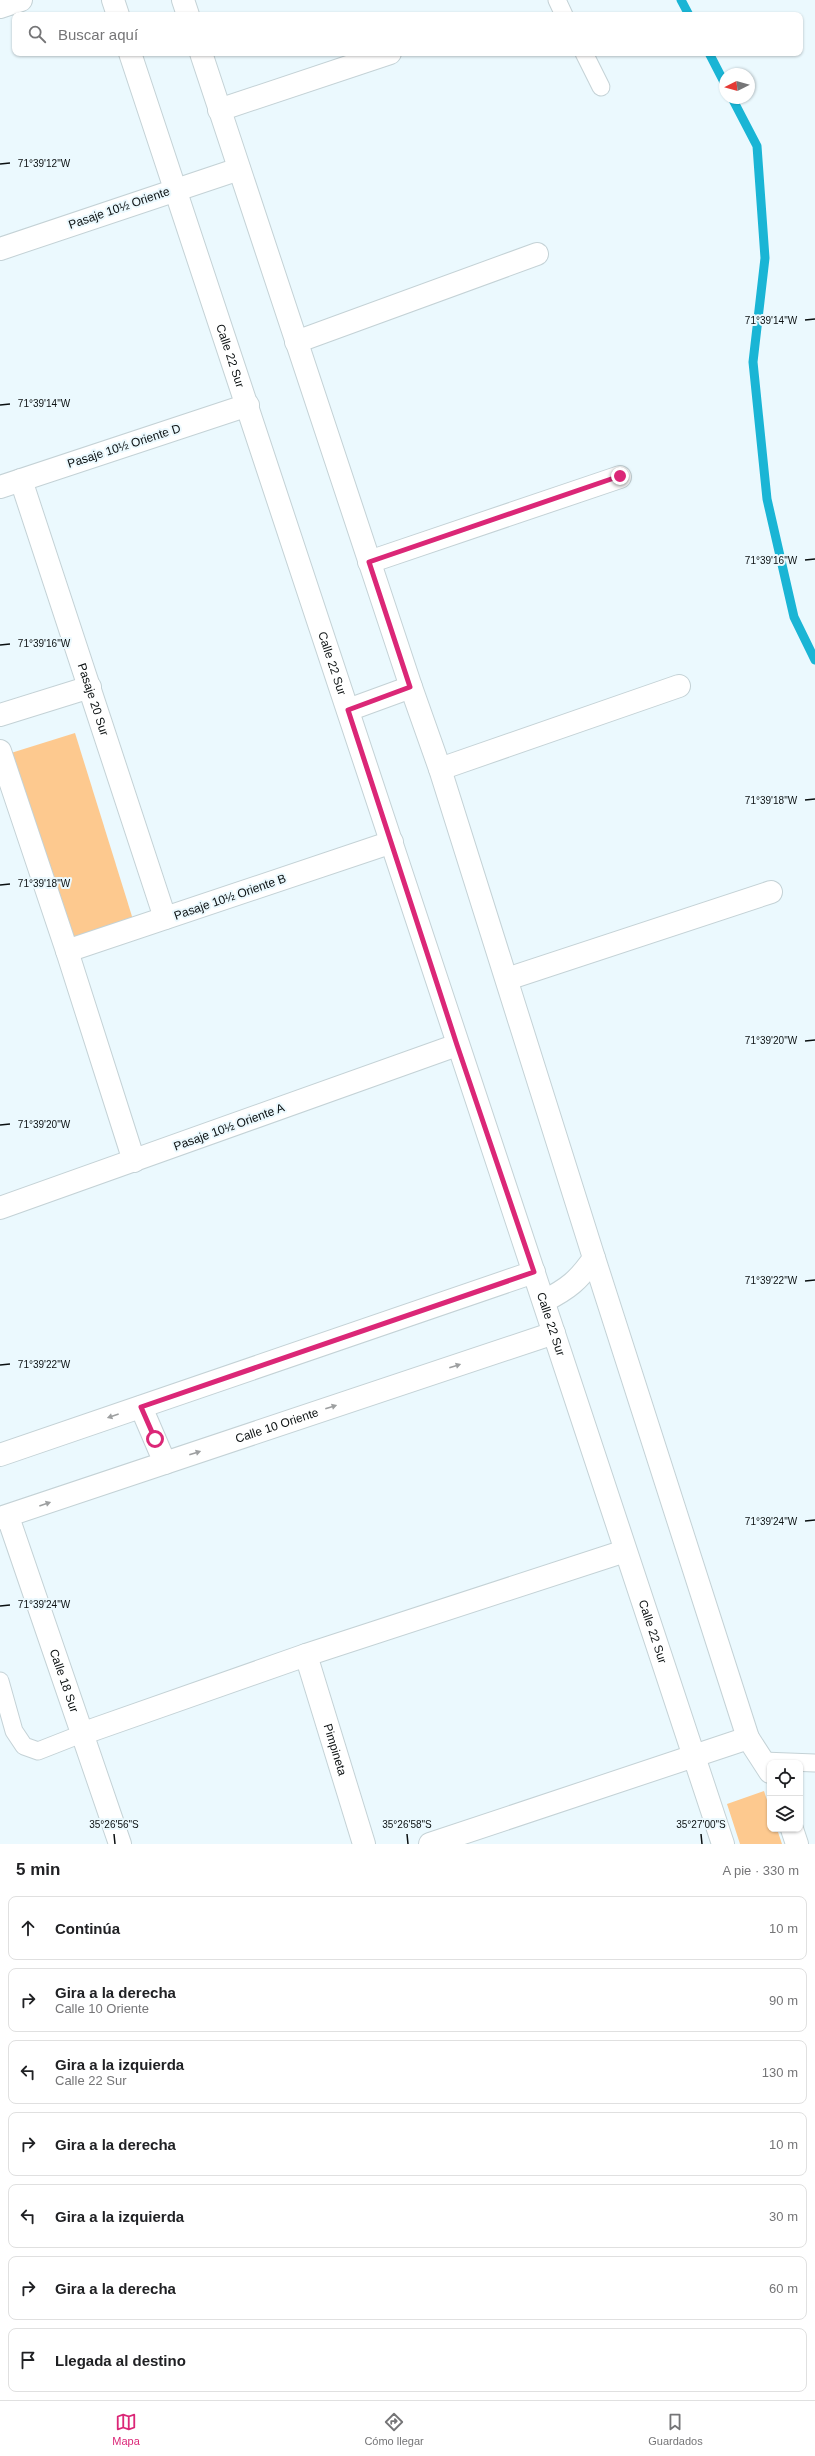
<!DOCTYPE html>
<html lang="es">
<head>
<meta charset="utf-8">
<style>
  :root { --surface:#fff; --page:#f6f6f6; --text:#202124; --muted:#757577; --line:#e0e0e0; --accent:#db2777 }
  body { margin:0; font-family:Arial,sans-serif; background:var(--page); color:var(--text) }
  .controls { position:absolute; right:12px; bottom:12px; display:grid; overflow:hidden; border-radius:8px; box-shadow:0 1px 3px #0004 }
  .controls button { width:36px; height:36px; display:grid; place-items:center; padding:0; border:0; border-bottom:1px solid var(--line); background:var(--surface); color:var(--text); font:20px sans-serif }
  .compass { position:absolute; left:719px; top:68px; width:36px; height:36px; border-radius:50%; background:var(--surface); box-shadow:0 1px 3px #0004; rotate:264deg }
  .stop { position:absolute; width:12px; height:12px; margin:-9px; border:3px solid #db2777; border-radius:50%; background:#fff }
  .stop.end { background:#db2777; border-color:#fff; box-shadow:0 1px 4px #0008 }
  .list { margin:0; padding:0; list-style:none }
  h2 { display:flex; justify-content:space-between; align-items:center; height:52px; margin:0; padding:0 16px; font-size:17px }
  h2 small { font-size:13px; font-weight:400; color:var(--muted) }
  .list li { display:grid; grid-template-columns:26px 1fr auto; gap:12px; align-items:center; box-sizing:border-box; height:64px; margin:0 8px 8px; padding:0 8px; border:1px solid var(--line); border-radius:8px }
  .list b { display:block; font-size:15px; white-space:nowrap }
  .list p { margin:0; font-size:13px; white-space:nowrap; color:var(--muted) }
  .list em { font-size:13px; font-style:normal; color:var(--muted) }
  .icon { flex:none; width:22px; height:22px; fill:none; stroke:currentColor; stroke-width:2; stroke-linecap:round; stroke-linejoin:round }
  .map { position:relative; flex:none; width:815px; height:1844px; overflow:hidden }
  .search { position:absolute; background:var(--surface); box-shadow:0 1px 3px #0004; left:12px; right:12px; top:12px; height:44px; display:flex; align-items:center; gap:10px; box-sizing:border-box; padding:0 14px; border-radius:8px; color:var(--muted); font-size:15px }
  .sheet { height:556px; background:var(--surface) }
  nav { display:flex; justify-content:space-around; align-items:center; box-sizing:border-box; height:56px; border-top:1px solid var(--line); background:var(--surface); font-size:11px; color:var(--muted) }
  nav a { display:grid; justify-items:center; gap:2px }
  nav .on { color:var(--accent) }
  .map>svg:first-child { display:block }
</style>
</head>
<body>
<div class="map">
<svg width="815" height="1844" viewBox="0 0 815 1844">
  <rect width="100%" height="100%" fill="#ebf9fe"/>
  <!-- green -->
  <g fill="#fdc98f">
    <path d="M75,733l60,193 -64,20 -60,-193z"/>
    <path d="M764,1791l6,18v20h7l5,15h-42l-13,-40z"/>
  </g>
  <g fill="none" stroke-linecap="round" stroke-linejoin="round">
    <!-- stream -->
    <g stroke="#1ab5d5" stroke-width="9">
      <path d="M681,0l8,15"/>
      <path d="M709,53l16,31"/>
      <path d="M732,98l25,48 8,112 -12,104 14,137 27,118 21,43"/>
    </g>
    <defs>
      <g id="lane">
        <path d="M557,0l7,15"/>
        <path d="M584,53l17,34"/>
        <path d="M0,1681l14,50 10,15 14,5 46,-18"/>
        <path d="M763,1761l52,2"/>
      </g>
      <g id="street">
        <path d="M113,0l5,15"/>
        <path d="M183,0l5,15"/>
        <path d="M0,7l21,-7"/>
        <path id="s1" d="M130,53l593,1791"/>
        <path d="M201,53l210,634 29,82 154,489c-15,22 -26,31 -50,43"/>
        <path d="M219,110l171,-57"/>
        <path d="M0,249l239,-80"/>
        <path d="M296,342l241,-88"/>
        <path id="s2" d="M21,480l144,438"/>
        <path d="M0,487l248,-82"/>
        <path d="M369,562l251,-85"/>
        <path d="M348,710l63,-23"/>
        <path d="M0,715l90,-28"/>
        <path d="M0,751l67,200 67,210"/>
        <path d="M440,769l239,-83"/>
        <path d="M67,951l325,-109"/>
        <path d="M507,979l264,-87"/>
        <path d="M0,1208l457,-163"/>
        <path d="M594,1258l154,480"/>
        <path d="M141,1407l24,56"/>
        <path d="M0,1455l534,-183"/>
        <path id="s3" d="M8,1517l112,327"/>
        <path id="s4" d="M0,1518l554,-185"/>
        <path id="s5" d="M306,1655l58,189"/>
        <path d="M84,1733l222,-78 319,-104"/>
        <path d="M792,1829l5,15"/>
        <path d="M430,1844l318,-106 22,34"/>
      </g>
    </defs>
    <!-- lane casing -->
    <use href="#lane" stroke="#c4d2d6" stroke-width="19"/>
    <!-- street casing -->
    <use href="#street" stroke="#c4d2d6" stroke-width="24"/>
    <!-- lane -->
    <use href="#lane" stroke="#fff" stroke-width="17"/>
    <!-- street -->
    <use href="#street" stroke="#fff" stroke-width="22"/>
  </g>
  <!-- one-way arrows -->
  <defs><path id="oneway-solid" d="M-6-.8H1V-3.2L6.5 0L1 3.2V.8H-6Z"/></defs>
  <g fill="#9d9fa0">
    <use href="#oneway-solid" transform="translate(455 1366) rotate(-18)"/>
    <use href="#oneway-solid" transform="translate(331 1407) rotate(-18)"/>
    <use href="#oneway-solid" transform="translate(113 1416) rotate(161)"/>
    <use href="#oneway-solid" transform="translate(195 1453) rotate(-18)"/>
    <use href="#oneway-solid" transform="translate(45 1504) rotate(-19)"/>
  </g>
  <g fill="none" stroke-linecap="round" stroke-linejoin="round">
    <!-- route -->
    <path stroke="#db2777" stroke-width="5" d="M155,1439l-14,-32 393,-135 -77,-227 -109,-335 62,-23 -41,-125 251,-86"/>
  </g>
  <!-- ticks -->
  <path fill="none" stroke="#0b1011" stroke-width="1.5" d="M0,164l10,-1M805,320l10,-1M0,405l10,-1M805,560l10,-1M0,645l10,-1M805,800l10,-1M0,885l10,-1M805,1041l10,-1M0,1125l10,-1M805,1281l10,-1M0,1365l10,-1M805,1521l10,-1M0,1606l10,-1M114,1834l1,10M407,1834l1,10M701,1834l1,10"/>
  <g text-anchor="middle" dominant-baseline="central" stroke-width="4" stroke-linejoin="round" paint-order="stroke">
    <!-- street labels -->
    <g font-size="12" fill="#0b1011" stroke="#ebf9fe">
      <text transform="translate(119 208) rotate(-19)">Pasaje 10½ Oriente</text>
      <text stroke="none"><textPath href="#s1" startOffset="319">Calle 22 Sur</textPath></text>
      <text transform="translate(124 446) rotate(-18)">Pasaje 10½ Oriente D</text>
      <text stroke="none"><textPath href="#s1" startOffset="643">Calle 22 Sur</textPath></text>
      <text stroke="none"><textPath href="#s2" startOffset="231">Pasaje 20 Sur</textPath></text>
      <text transform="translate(230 897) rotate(-19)">Pasaje 10½ Oriente B</text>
      <text transform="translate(229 1127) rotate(-20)">Pasaje 10½ Oriente A</text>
      <text stroke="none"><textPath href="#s1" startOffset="1339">Calle 22 Sur</textPath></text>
      <text stroke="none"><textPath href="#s4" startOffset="292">Calle 10 Oriente</textPath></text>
      <text stroke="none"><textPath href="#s1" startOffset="1663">Calle 22 Sur</textPath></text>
      <text stroke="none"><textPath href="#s3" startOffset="173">Calle 18 Sur</textPath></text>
      <text stroke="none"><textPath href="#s5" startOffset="99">Pimpineta</textPath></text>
    </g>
  </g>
  <g font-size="10" text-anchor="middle" fill="#0b1011" stroke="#ebf9fe" stroke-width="4" stroke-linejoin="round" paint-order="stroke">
    <text x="44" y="167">71°39'12"W</text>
    <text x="771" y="324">71°39'14"W</text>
    <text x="44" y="407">71°39'14"W</text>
    <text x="771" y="564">71°39'16"W</text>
    <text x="44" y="647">71°39'16"W</text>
    <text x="771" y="804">71°39'18"W</text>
    <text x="44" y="887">71°39'18"W</text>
    <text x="771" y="1044">71°39'20"W</text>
    <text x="44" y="1128">71°39'20"W</text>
    <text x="771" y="1284">71°39'22"W</text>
    <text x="44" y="1368">71°39'22"W</text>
    <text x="771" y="1525">71°39'24"W</text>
    <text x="44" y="1608">71°39'24"W</text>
    <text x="114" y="1828">35°26'56"S</text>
    <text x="407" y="1828">35°26'58"S</text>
    <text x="701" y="1828">35°27'00"S</text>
  </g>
</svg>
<div class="controls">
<button><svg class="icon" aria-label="locate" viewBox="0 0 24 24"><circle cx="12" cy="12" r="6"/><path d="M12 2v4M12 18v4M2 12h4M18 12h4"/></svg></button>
<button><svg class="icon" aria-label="layers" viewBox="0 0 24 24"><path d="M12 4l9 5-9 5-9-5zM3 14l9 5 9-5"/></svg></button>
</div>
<svg class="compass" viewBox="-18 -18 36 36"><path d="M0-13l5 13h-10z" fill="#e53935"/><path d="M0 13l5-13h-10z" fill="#757577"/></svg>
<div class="stop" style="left:155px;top:1439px"></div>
<div class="stop end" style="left:620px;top:476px"></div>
<div class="search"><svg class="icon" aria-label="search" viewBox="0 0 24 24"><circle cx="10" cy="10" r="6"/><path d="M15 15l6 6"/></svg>Buscar aquí</div>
</div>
<section class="sheet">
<h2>5 min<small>A pie · 330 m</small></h2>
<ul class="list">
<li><svg class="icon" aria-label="ahead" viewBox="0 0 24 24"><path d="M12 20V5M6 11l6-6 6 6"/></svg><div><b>Continúa</b></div><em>10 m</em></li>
<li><svg class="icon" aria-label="right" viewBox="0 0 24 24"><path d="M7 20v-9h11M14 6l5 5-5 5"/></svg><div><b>Gira a la derecha</b><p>Calle 10 Oriente</p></div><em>90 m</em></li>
<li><svg class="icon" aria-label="left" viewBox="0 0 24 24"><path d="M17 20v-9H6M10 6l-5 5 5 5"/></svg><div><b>Gira a la izquierda</b><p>Calle 22 Sur</p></div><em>130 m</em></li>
<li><svg class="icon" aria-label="right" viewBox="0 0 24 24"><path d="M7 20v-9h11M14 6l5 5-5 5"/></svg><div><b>Gira a la derecha</b></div><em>10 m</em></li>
<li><svg class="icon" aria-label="left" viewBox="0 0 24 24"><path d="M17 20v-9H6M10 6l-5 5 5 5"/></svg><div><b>Gira a la izquierda</b></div><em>30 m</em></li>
<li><svg class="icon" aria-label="right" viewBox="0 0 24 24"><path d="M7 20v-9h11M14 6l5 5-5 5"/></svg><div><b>Gira a la derecha</b></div><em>60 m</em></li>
<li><svg class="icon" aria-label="arrive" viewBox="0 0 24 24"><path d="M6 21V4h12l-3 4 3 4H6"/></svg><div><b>Llegada al destino</b></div></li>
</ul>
</section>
<nav>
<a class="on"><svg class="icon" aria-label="map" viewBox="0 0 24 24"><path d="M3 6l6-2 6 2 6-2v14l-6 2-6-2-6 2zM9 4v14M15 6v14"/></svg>Mapa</a>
<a><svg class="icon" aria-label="directions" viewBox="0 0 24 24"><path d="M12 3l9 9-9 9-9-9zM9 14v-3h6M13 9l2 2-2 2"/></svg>Cómo llegar</a>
<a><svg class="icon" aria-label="saved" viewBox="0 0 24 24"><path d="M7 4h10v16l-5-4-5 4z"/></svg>Guardados</a>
</nav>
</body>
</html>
